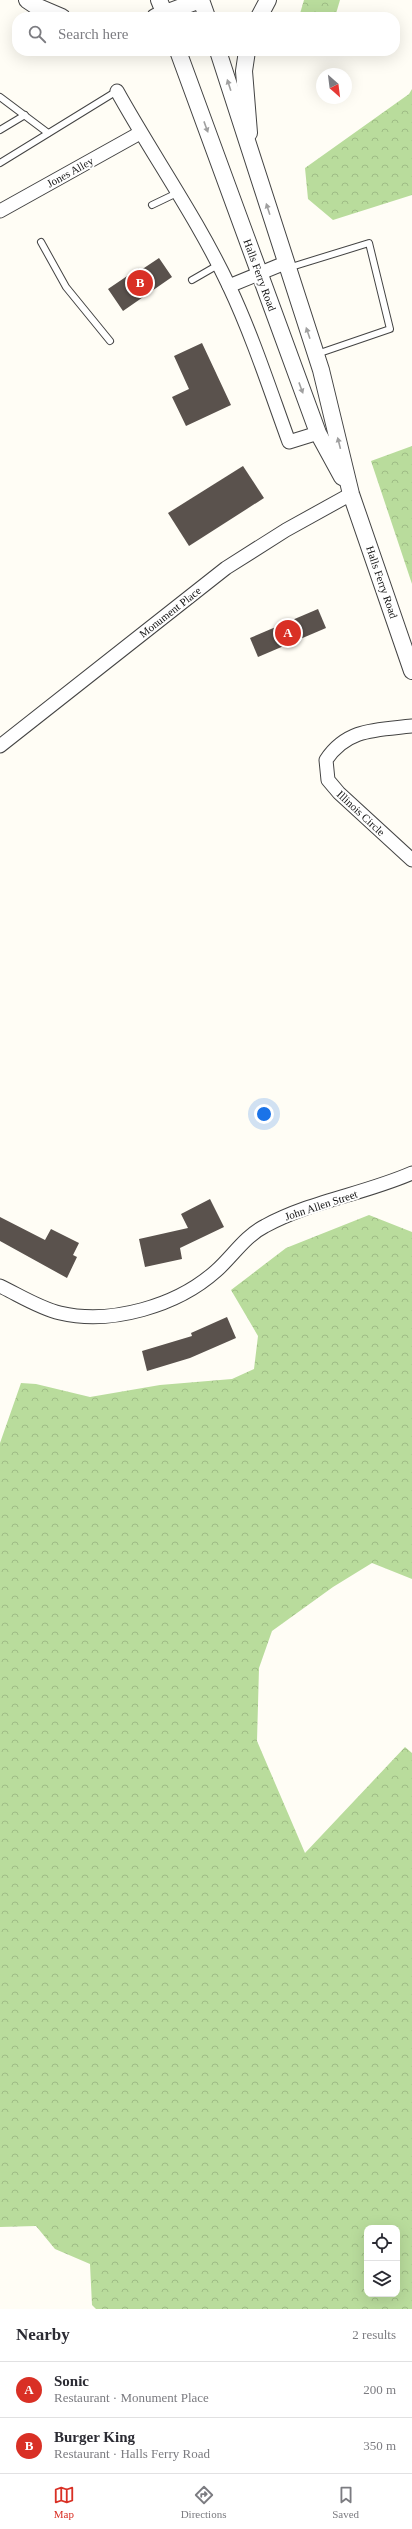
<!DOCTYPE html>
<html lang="en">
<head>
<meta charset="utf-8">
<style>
  :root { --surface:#fff; --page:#f7f7f7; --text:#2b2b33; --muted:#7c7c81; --line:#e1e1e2; --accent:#d93025 }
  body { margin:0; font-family:"Times New Roman",serif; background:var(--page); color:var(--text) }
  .controls { position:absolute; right:12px; bottom:12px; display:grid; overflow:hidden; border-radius:8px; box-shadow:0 4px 16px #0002 }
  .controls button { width:36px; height:36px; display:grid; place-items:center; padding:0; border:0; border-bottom:1px solid var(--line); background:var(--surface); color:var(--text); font:20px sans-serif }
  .compass { position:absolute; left:316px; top:68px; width:36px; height:36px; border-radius:50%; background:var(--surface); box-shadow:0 4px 16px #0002; rotate:152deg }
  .you { position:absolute; left:264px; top:1114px; width:14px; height:14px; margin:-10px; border:3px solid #fff; border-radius:50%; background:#1a73e8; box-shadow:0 0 0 6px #1a73e833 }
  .badge { display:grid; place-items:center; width:26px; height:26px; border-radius:50%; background:var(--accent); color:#fff; font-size:13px; font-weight:700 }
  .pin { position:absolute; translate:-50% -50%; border:2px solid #fff; box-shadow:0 1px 4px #0006 }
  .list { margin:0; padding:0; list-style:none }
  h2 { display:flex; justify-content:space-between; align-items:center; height:52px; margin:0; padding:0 16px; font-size:17px }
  h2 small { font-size:13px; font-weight:400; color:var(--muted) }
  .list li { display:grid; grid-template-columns:26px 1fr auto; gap:12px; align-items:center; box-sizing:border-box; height:56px; padding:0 16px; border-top:1px solid var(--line) }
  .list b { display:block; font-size:15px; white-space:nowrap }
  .list p { margin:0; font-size:13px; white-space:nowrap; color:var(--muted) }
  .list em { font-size:13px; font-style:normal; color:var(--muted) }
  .icon { flex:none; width:22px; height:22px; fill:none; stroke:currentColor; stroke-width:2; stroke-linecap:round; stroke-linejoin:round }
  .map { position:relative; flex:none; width:412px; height:2309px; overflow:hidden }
  .search { position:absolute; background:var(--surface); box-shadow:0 4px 16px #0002; left:12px; right:12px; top:12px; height:44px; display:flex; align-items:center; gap:10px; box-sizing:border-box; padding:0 14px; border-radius:16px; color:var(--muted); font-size:15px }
  .sheet { height:164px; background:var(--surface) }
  nav { display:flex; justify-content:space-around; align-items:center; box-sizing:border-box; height:56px; border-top:1px solid var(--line); background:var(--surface); font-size:11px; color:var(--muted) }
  nav a { display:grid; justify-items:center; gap:2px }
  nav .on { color:var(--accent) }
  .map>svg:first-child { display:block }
</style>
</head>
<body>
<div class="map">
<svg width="412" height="2309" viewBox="0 0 412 2309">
  <defs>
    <pattern id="forest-crowns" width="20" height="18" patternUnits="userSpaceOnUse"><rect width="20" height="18" fill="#b9dc9c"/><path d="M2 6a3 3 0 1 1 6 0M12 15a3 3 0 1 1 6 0" fill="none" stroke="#9ebc85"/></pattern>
  </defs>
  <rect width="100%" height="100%" fill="#fffdf5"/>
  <!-- forest -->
  <g fill="url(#forest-crowns)" fill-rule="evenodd">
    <path d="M304,0h36l-5,17h-36z"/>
    <path d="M412,89v106l-79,25 -25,-21 -3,-31 104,-74z"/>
    <path d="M412,446v138l-41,-123z"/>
    <path d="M369,1215l43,17v347l-40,-16 -39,24 -61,44 -13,37 -2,73 48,112 100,-106 7,6v556h-316l-4,-4 -2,-41 -35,-15 -19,-23 -36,1v-784l21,-60 15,1 54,13 70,-12 72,-6 22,-10 4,-33 -27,-46 55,-42zM367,2228h30v66h-30z"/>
  </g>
  <!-- building -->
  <g fill="#5a524d">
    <path d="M159,258l13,19 -49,34 -15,-22 31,-21 2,2z"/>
    <path d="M202,343l29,62 -45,21 -14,-29 17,-8 -15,-33z"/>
    <path d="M243,466l21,32 -75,48 -21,-33z"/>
    <path d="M318,609l8,19 -68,29 -8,-19z"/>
    <path d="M210,1199l14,28 -44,21 2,11 -37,8 -6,-28 49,-11 -7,-14z"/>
    <path d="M0,1217l45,23 6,-11 28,14 -6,12 4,2 -10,21 -67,-37z"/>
    <path d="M227,1317l9,21 -46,20 -43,13 -5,-20 50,-15 -1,-3z"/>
  </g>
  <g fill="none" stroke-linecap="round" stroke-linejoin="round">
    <defs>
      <g id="service">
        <path d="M0,97l48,36"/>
        <path d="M0,130l25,-15"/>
        <path d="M0,163l117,-72"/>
        <path d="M152,205l25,-12"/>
        <path d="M41,242l25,45 44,54"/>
        <path d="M288,268l81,-25 21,86 -73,25"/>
        <path d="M192,280l26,-15"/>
      </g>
      <g id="minor">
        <path d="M117,91c36,65 80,127 112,195 24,51 41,104 60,156l29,-9"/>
        <path d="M0,211l140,-78"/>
        <path d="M229,286l56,-23"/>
        <path d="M412,726c-35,4 -65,2 -86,34l2,20 11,13 73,67"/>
        <path d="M0,746l226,-178 60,-38 65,-36"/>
        <path d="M0,1286c19,9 39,22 60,27 51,12 117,-7 156,-42 16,-14 29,-35 49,-45 46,-25 99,-32 147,-53"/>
      </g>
      <g id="tertiary">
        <path d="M27,0l9,6 26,11"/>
        <path d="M159,0l7,17"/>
        <path d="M201,0l6,17"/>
        <path d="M155,17l45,-17"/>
        <path d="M259,17l9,-17"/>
        <path d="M178,51l140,382 24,44"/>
        <path d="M218,51l103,319 30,124 61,177"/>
        <path d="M247,51l-3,20 5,62"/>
      </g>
    </defs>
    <!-- service casing -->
    <use href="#service" stroke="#444" stroke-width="8"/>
    <!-- minor casing -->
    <use href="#minor" stroke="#444" stroke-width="15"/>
    <!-- tertiary casing -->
    <use href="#tertiary" stroke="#444" stroke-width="18"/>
    <!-- service -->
    <use href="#service" stroke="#fff" stroke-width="6"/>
    <!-- minor -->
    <use href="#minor" stroke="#fff" stroke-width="13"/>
    <!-- tertiary -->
    <use href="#tertiary" stroke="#fff" stroke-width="16"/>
  </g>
  <!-- one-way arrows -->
  <defs><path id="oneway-solid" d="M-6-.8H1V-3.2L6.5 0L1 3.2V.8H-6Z"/></defs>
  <g fill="#a0a0a0">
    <use href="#oneway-solid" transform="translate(229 85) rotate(-108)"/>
    <use href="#oneway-solid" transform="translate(206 127) rotate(70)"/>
    <use href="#oneway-solid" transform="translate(268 209) rotate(-108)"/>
    <use href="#oneway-solid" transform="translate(308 333) rotate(-109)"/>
    <use href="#oneway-solid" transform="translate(301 388) rotate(70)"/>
    <use href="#oneway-solid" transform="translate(339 443) rotate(-104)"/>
  </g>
  <g text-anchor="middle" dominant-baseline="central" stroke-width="4" stroke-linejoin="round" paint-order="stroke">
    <!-- street labels -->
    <g font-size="11" fill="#111" stroke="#fff">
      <text transform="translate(70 172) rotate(-29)">Jones Alley</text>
      <text transform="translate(260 275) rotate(70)">Halls Ferry Road</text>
      <text transform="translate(382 582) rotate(71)">Halls Ferry Road</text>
      <text transform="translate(170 612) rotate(-38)">Monument Place</text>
      <text transform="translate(361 813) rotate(43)">Illinois Circle</text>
      <text transform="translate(321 1205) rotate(-18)">John Allen Street</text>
    </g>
  </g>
</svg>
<div class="controls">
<button><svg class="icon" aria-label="locate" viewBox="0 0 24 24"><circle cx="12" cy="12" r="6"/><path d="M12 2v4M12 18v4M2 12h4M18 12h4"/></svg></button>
<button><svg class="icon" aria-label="layers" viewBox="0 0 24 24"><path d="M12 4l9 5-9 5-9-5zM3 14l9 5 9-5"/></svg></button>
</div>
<svg class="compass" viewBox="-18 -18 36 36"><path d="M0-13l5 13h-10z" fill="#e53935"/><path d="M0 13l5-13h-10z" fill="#7c7c81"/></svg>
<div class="you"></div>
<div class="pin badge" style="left:288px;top:633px">A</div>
<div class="pin badge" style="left:140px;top:283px">B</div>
<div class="search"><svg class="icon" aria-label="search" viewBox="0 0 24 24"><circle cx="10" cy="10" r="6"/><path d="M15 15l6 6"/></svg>Search here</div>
</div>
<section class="sheet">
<h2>Nearby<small>2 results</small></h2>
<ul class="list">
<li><span class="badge">A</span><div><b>Sonic</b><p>Restaurant · Monument Place</p></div><em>200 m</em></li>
<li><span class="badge">B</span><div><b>Burger King</b><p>Restaurant · Halls Ferry Road</p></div><em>350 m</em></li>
</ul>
</section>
<nav>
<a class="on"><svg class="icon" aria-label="map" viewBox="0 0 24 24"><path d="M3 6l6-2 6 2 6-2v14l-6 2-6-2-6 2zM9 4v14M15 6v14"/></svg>Map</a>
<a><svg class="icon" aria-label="directions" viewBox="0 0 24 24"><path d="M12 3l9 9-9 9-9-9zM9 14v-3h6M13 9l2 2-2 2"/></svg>Directions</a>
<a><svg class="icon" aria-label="saved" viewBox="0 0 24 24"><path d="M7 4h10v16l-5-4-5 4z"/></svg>Saved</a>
</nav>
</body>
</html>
